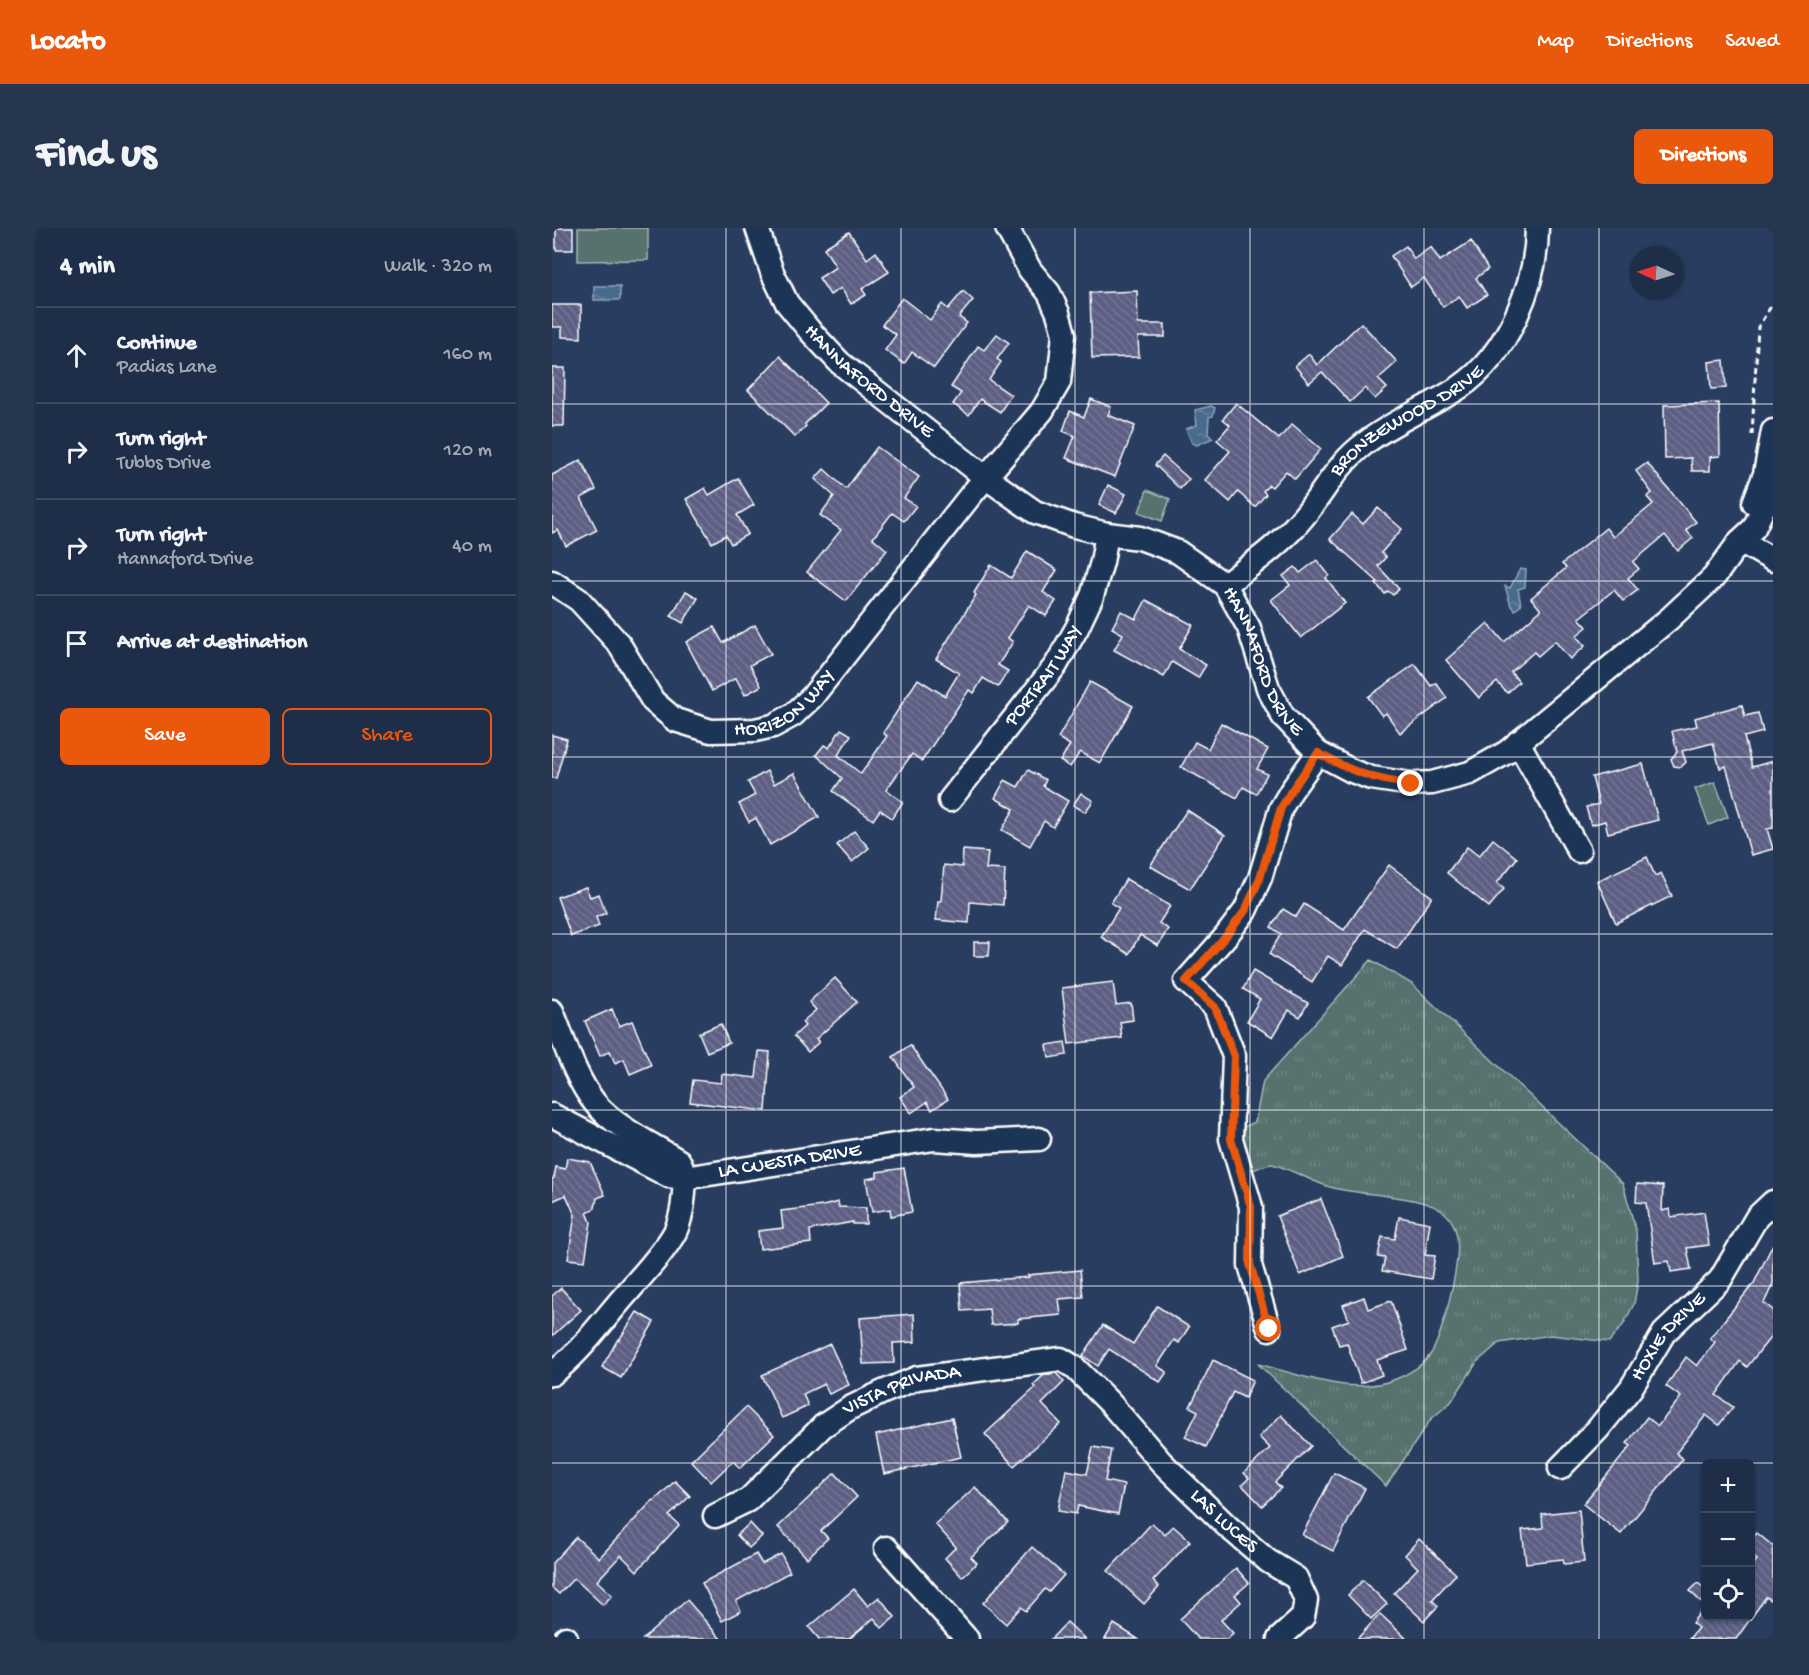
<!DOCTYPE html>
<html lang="en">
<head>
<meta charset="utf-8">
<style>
  :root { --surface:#1f2e48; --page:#27364f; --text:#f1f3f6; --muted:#a1a8b4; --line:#3c4a60; --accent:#ea580c }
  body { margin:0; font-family:"Gochi Hand",sans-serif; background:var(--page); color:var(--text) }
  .controls { position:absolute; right:18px; bottom:18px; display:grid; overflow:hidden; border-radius:9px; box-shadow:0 2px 4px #0004 }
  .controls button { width:54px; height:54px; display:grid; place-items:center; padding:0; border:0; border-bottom:2px solid var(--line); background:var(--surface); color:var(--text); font:30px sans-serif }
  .compass { position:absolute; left:1077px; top:18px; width:54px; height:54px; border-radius:50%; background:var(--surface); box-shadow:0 2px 4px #0004; rotate:274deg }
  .stop { position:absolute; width:18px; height:18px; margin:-14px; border:4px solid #ea580c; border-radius:50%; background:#fff }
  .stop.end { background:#ea580c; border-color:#fff; box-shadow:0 2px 6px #0008 }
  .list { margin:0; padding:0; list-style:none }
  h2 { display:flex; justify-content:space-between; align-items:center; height:78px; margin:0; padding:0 24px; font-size:26px }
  h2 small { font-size:20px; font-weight:400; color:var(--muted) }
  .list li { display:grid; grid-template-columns:39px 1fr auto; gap:18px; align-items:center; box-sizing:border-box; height:96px; padding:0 24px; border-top:2px solid var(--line) }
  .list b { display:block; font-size:22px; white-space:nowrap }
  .list p { margin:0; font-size:20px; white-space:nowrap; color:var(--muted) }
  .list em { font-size:20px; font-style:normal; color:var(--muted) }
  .actions { display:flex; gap:12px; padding:18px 24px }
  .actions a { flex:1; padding:14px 0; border:2px solid var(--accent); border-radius:9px; text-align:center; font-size:21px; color:var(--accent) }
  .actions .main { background:var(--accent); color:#fff }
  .icon { flex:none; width:33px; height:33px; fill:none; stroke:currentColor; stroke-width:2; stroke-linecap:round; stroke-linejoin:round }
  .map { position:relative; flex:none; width:1221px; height:1411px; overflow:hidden; border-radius:9px }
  header { display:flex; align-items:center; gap:36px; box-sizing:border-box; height:84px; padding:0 30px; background:var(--accent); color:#fff }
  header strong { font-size:28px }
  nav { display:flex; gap:33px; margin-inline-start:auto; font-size:21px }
  .intro { display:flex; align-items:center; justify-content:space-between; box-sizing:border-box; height:144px; padding:0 36px }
  h1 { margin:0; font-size:42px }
  .button { padding:15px 27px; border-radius:9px; background:var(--accent); color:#fff; font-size:21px; font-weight:700 }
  main { display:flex; gap:36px; padding:0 36px }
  aside { flex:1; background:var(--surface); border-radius:9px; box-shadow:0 2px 4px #0004 }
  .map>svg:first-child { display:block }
</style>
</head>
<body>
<header>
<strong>Locato</strong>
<nav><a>Map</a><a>Directions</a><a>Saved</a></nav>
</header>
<div class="intro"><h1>Find us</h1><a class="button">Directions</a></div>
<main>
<aside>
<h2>4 min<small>Walk · 320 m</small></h2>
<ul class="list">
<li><svg class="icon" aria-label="ahead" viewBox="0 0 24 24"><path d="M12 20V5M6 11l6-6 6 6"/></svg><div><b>Continue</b><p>Padias Lane</p></div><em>160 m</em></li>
<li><svg class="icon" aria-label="right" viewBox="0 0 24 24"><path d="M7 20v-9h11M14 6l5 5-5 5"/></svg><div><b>Turn right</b><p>Tubbs Drive</p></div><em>120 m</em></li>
<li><svg class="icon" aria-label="right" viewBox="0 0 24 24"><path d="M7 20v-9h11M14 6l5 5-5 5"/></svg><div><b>Turn right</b><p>Hannaford Drive</p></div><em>40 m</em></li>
<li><svg class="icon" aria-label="arrive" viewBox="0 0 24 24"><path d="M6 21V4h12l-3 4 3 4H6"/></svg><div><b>Arrive at destination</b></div></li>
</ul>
<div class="actions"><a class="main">Save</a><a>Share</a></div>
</aside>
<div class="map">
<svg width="1221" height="1411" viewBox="0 0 1221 1411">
  <defs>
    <pattern id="grass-tufts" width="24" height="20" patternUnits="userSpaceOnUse" patternTransform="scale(1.5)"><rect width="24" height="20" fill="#56716e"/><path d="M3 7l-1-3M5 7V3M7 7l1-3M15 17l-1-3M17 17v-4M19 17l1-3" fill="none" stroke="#6f8684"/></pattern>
    <pattern id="water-ripples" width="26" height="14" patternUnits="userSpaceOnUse" patternTransform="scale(1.5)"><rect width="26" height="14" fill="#476b8e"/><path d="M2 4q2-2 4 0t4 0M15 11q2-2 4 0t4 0" fill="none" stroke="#63819f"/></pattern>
    <pattern id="building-back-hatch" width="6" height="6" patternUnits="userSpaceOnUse" patternTransform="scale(1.5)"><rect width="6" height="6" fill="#5b5e83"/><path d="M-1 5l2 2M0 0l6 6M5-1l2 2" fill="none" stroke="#747696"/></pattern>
  </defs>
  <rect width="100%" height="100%" fill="#293d60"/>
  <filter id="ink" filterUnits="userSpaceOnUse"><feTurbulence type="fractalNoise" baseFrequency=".0167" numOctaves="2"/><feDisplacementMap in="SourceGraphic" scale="12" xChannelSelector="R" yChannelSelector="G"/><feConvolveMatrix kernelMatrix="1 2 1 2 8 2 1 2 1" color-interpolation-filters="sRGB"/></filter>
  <g filter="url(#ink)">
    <!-- grass -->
    <path fill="url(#grass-tufts)" stroke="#aab8b6" stroke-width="1.5" d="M819,732l41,24 211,200 13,47 2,50 -4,23 -11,21 -14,17 -58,-7 -52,8 -22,19 -26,40 -20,17 -45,67 -128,-122c44,11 94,33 138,15 13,-5 29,-15 36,-27 12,-22 29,-91 25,-115 -1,-9 -6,-19 -12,-24 -22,-19 -86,-17 -115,-26 -13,-3 -50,-23 -59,-23 -6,1 -13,4 -18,6l-10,-32 1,-11 11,-5 8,-41z"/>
    <!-- pitch -->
    <g fill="#56716e" stroke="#aab8b6" stroke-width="1.5">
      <path d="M26,0h70v32l-70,1z"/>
      <path d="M595,262l23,9 -8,22 -23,-9z"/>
      <path d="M1163,554l13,35 -19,8 -14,-36z"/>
    </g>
    <!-- water -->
    <g fill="url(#water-ripples)" stroke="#91a6bb" stroke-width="1.5">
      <rect x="42" y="58" width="26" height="14"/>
      <path d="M659,178l4,2 -2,8 -4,1 -1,16 5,5 -16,7 -5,-2 -6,-14 11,-4 -2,-15z"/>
      <path d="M968,341l6,1 -1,17 -7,2 3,16 -6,5 -4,-4 -6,-20 5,2z"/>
    </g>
    <!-- building -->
    <g fill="url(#building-back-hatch)" stroke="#fff" stroke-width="1.5">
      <rect x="4" y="0" width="17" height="22"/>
      <path d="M297,4l18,27 9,-7 13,20 -27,17 4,6 -15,9 -10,-16 -11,7 -11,-17 17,-11 -12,-19z"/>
      <path d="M919,13l17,28 -12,9 11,17 -20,13 -8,-12 -16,11 -19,-29 -13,9 -20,-31 15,-10 8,13 17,-12 9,14z"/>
      <path d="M411,63l10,9 -14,17 8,6 -33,45 -22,-16 -8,12 -19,-14 11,-15 -14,-10 20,-27 28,22 12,-16 6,5z"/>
      <path d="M585,63l1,33h27v13h-27l1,20 -47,1 -2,-65z"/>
      <path d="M0,77h29v33l-19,-1v-10h-10z"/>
      <path d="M809,95l36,39 -19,17 9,9 -12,11 -10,-11 -15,14 -28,-30 -13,11 -14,-17 14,-12 8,11z"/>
      <path d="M445,106l12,9 -12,16 4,3 -12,18 22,15 -11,17 -20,-13 -11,16 -16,-11 8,-11 -10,-6 27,-41 6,4z"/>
      <path d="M228,128l46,47 -21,21 1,2 -11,11 -47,-47z"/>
      <path d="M1172,132l2,28 -15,1 -2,-27z"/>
      <path d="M0,140h13l-1,58h-12z"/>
      <path d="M539,171l20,8 -3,8 27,11 -20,51 -49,-19 9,-22 -12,-5 7,-20 14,6z"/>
      <path d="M684,175l43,36 13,-15 29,25 -26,30 -9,-8 -14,16 -3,-2 -6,6 3,3 -11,13 -17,-15 -8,10 -25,-22 25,-29 -13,-11 13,-15 -7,-6z"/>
      <path d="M1167,175l1,53 -10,1v14h-18l-1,-13 -26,1 -1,-54z"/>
      <path d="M325,219l42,30 -15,21 12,8 -12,15 -12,-8 -19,25 14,12 -41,51 -39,-29 34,-42 -21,-15 14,-19 -19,-17 9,-10 22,20z"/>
      <path d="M611,228l26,23 -9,10 -25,-24z"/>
      <path d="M29,232l15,30 -15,8 16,32 -31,16 -8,-16 -6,3v-58z"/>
      <path d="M1095,235l49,59 -10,8 7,8 -15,13 -13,-16 -32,27 6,7 -11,9 10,12 -15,11 -9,-11 -35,28 8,9 -11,9 9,10 -15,13 -15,-18 -17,15 -4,-4 -23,20 8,10 -12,11 -10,-11 -18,16 -33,-38 42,-37 16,19 37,-32 -10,-12 35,-30 -4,-4 44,-36 7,9 40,-33 -6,-7 5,-4 -16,-22z"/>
      <path d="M186,250l16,27 -17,10 11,19 -17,10 -5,-9 -14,8 -26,-44 19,-11 4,7z"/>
      <path d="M556,257l18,9 -10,19 -17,-8z"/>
      <path d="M826,280l24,21 -21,24 5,4 -8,9 21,23 -6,6 -5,-4 -3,3 -9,-10 2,-2 -48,-43 22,-25 11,10z"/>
      <path d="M475,323l30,19 -14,22 13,9 -10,15 -17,-11 -21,33 5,4 -15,23 10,6 -10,16 -15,-9 -9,15 -5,-3 -47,71 -10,-7 -26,36 17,12 -11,16 -12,-8 -7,10 -40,-29 9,-13 -26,-23 8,-10 5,3 12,-19 10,6 -13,20 23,19 26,-38 -4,-3 35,-54 27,17 14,-23 -23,-14 40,-64 -2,-2 17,-28 20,13z"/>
      <path d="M765,332l12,15 -3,3 19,25 -44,35 -30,-38 19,-15 -7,-9 12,-9 5,6z"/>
      <path d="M134,363l12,7 -15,25 -12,-7z"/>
      <path d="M594,372l47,25 -14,24 27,16 -8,13 -26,-16 -8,15 -50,-27 9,-16 -11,-6 9,-17 15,8z"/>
      <path d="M203,397l16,29 -21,11 11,21 -16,9 -9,-17 -24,13 -26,-49 28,-15 9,16z"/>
      <path d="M863,436l16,22 5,-3 11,15 -47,35 -14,-20 -4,3 -14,-19z"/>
      <path d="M538,454l43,24 -33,57 -20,-11 -10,15 -10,-6 10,-16 -12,-7z"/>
      <path d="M1190,477l3,11 13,-3 5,19 -19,5 8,30 21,-6v67l-6,1 6,20 -22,6 -25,-89 -6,2 -7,-25 -31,8 4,11 -5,5 -7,-1 -3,-7 6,-7 -5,-21 25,-5 -2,-8z"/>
      <path d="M669,495l47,26 -11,20 10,5 -11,20 -13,-7 -6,11 -56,-31 14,-25 13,7z"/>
      <path d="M0,507l15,4 -11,39h-4z"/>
      <path d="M1091,536l15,56 -50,13 -3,-12 -14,4 -5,-18 13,-3 -7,-27z"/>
      <path d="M476,542l18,10 -3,6 25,15 -15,26 -9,-6 -14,25 -28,-16 12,-21 -19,-11 10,-18 13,7z"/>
      <path d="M215,543l7,13 20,-11 25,44 -49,28 -14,-27 -7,4 -10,-18 16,-9 -7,-13z"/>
      <path d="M529,565l12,8 -8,11 -12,-7z"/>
      <path d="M635,582l38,25 -35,54 -40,-23z"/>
      <path d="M302,603l15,17 -17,14 -15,-17z"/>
      <path d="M941,611l24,19 -20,25 7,6 -15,18 -42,-34 20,-26 12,9z"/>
      <path d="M411,622l25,2 -2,17 19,1 -2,35 -33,-3 -1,21 -33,-3 2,-19h3l3,-36 18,2z"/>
      <path d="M1095,629l8,19 6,-3 11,23 -56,27 -19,-42z"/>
      <path d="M837,637l43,32 -35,52 -32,-20 -23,36 -14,-9 -16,26 -43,-28 12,-20 -10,-7 12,-18 13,8 8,-13 40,26z"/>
      <path d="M574,651l44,27 -11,17 9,6 -10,17 -18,-11 -11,19 -28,-17 18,-29 -8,-5z"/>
      <path d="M34,659l4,10 9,-3 7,19 -10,4 3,9 -28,10 -14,-39z"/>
      <path d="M422,714h16l-1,14h-15z"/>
      <path d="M701,743l55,32 -8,14 -11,-7 -16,27 -26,-16 13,-22 -17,-10z"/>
      <path d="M283,750l22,24 -41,37 3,3 -11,10 -14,-16 11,-10 -3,-4 14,-12 -7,-8z"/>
      <path d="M561,754l3,23 15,-2 2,17 -13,2 2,16 -53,6 -7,-56z"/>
      <path d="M60,781l7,17 13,-5 19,44 -21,9 -6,-15 -9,4 -5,-12 -10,5 -15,-35z"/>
      <path d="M169,796l8,19 -22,9 -8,-19z"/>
      <path d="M513,814l2,13 -18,3 -2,-13z"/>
      <path d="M358,817l38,54 -16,11 -5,-8 -16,11 -11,-16 14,-10 -21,-30z"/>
      <path d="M207,823l11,1 -4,59 -76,-9 3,-22 28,3 1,-9 34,4z"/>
      <path d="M15,930l23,4 15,33 -8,3 -2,10 -8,4 4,10 -6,39 -17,-2 7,-44 -9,-20 -14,6v-22l2,-1 2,-11 9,2z"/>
      <path d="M352,940l8,44 -21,4 -1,-7 -18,3 -6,-33 11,-2v-5z"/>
      <path d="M1085,956l26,2 -1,25 8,-2 1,8 33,-5 5,33 -22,3 4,21 -20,3 -2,-11 -14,2 -9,-60 -10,-1z"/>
      <path d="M769,971l22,57 -43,19 -23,-59z"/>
      <path d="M286,974l1,5 27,1v16h-13v-2l-43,8 1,13 -51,6 -2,-18 25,-3 -2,-17 42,-5z"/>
      <path d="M847,989l31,6 -5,32 10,1 -4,23 -49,-8 3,-13 -7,-1 4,-20 13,2z"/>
      <path d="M1221,1016v40l-9,19 9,7v24l-26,33 -7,-6 -24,34 17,12 -14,18 -13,-10 -30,38 7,6 -62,75 -38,-30 48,-58 -4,-3 20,-26 11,9 23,-29 -15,-11 20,-29 11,9 18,-24 -5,-4 44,-55z"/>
      <path d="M528,1042l3,27 -24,2 2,16 -43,4v4l-27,2 -2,-16 -27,2 -2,-28 69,-6 -1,-2z"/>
      <path d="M9,1060l20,22 -29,26v-40z"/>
      <path d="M812,1069l4,12 23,-8 17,49 -31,10 5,15 -21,8 -14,-40 -8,2 -7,-19 17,-6 -6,-15z"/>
      <path d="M605,1078l32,21 -10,16 -5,-3 -17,26 10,6 -7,10 -51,-33 -11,17 -15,-10 20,-31 30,19z"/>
      <path d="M85,1084l17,10 -33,56 -19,-11 16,-28 1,1z"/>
      <path d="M362,1086l1,28 -22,1 1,20 -31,1 -3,-46z"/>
      <path d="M278,1116l19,41 -20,9 -5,-10 -21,10 5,12 -26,12 -20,-43z"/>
      <path d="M661,1132l40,20 -8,18 -12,-6 -27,55 -21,-10 13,-26 -8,-4z"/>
      <path d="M504,1145l8,9 -22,22 19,20 -47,42 -29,-32 50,-46 -2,-3 11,-10z"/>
      <path d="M194,1179l28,28 -34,33 -7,-7 -22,21 -20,-21z"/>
      <path d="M729,1187l30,31 -36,36 6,6 -19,18 -20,-21 7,-7 -5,-5 26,-25 -11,-11z"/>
      <path d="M400,1190l9,39 -77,17 -8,-39z"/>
      <path d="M541,1219l18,3 -6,31 19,4 -6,29 -40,-8 -2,8 -18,-3 8,-41 21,4z"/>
      <path d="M283,1245l22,24 -36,34 7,7 -21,20 -29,-31z"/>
      <path d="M782,1245l31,15 -32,63 -31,-16z"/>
      <path d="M123,1253l15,15 -21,20 10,9 -42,46 -16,-16 -24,26 15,14 -9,10 -29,-27 -15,16 -7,-6v-25l24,-26 23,21 54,-58 1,1z"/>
      <path d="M423,1259l33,35 -37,35 6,6 -15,14 -17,-19 11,-11 -21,-23z"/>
      <path d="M1027,1282l5,52 -20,2 -1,-5 -37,4 -4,-33 21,-2 -1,-14z"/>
      <path d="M198,1295l12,13 -13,12 -12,-13z"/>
      <path d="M600,1295l13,12 8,-9 17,15 -37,40 6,6 -15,17 -36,-33z"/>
      <path d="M1205,1305l16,13v55l-7,-4 -30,42h-47l9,-11 -6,-5 13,-17 -15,-15 8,-8 8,7v27h44v-47l7,-10 -7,-5v-14z"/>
      <path d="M867,1311l37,35 -24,26 6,6 -14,15 -30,-28 24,-25 -13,-13z"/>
      <path d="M480,1319l32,28 -15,17 -4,-3 -19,22 -5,-4 -15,17 -23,-21z"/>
      <path d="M204,1326l6,10 19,-10 9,18 -54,29 5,10 -19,10 -20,-38z"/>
      <path d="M684,1340l13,15 -14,12 6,7 -20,18 12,13 -6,6h-29l-18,-20z"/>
      <path d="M811,1352l24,24 -16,15 -23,-24z"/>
      <path d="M302,1361l14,17 11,-9 16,20 -13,11 -8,-10 -25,21h-30l-10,-12z"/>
      <path d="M135,1372l34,39h-78z"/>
      <path d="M828,1386l27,25h-50z"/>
      <path d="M515,1394l18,17h-34z"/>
      <path d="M562,1396l24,15h-33z"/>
    </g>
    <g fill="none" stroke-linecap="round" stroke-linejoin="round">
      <defs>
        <g id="minor">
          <path id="s1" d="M205,0l15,44 15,31 23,28 30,32 145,114 50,35 39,14 33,8 33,4 38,14 47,33 24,43 19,60 15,28 35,37 34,18 19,7 40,6 21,-1 38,-10 37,-21 162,-133 45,-42 26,-36 14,-13 19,-41"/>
          <path d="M1202,275l11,-29 8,-43"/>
          <path d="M1188,313l33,19"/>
          <path id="s2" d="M0,354l27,18 40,44 34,57 22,19 36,11 44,-1 18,-4 20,-11 19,-18 158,-201 72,-85 17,-29 5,-48 -6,-21 -9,-20 -19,-23 -23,-42"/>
          <path id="s3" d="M673,357c24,-19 52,-38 73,-62 22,-24 35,-53 60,-74 29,-25 70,-41 102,-62 47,-32 77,-103 77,-159"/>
          <path d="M966,514l61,109"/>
          <path id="s4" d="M398,572l106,-135 21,-37 15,-32 10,-34 5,-28"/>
          <path d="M0,783c12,30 23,67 43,92 21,25 57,41 84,58 10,14 4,55 -4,71 -12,22 -32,42 -48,61 -24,27 -46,59 -75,81"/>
          <path id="s5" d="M0,887l117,61 15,2 250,-39 43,3 62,-3"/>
          <path d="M717,1101l-19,-64 1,-58 -20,-68 3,-83 -19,-49 -29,-26 40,-45 19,-25 15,-33 21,-70 10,-17 27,-38"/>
          <path id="s6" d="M1008,1240l38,-39 33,-41 33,-55 56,-53 37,-63 16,-15"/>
          <path id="s7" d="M163,1288l33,-16 75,-74 27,-18 33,-16 34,-14 144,-19 13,8 36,36 52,60 65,63 41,35 28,17 10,22 -3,17 -24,22"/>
          <path d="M334,1320l81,91"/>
          <path d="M14,1411v-1"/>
        </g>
      </defs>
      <!-- minor casing -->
      <use href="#minor" stroke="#fff" stroke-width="27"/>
      <!-- path -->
      <path stroke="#fff" stroke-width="3" stroke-dasharray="6 4.5" stroke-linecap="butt" d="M1200,207l6,-108 15,-24"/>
      <!-- minor -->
      <use href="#minor" stroke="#1d3557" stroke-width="22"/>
    </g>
  </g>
  <g fill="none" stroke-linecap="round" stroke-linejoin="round" filter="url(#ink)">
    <!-- route -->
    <path stroke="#ea580c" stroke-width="8" d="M717,1101l-19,-65 1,-57 -20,-68 3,-83 -19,-49 -29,-26 40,-45 19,-25 15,-33 21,-70 10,-17 27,-38c30,17 58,28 93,31"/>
  </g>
  <!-- grid -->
  <path fill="none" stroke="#fff" stroke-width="1.5" stroke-opacity="0.55" d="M174,0v1411M349,0v1411M523,0v1411M698,0v1411M872,0v1411M1047,0v1411M0,176h1221M0,353h1221M0,529h1221M0,706h1221M0,882h1221M0,1058h1221M0,1235h1221"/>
  <g text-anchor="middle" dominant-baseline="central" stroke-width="6" stroke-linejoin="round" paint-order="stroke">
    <!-- street labels -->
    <g font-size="20" fill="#fff" stroke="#1d3557">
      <text stroke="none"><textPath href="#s1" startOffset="195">HANNAFORD DRIVE</textPath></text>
      <text stroke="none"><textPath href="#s3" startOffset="248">BRONZEWOOD DRIVE</textPath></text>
      <text stroke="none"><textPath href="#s1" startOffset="699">HANNAFORD DRIVE</textPath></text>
      <text stroke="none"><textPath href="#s4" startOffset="156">PORTRAIT WAY</textPath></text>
      <text stroke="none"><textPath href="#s2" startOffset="308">HORIZON WAY</textPath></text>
      <text stroke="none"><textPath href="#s5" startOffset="254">LA CUESTA DRIVE</textPath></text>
      <text stroke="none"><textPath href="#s6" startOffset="171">HOXIE DRIVE</textPath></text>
      <text stroke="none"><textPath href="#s7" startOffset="230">VISTA PRIVADA</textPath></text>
      <text stroke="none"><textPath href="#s7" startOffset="624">LAS LUCES</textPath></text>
    </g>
  </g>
</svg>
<div class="controls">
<button>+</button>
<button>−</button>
<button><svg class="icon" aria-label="locate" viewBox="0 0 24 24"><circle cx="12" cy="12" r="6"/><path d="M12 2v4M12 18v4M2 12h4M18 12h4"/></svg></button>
</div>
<svg class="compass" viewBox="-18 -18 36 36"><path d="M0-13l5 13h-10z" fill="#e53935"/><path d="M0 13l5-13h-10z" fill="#a1a8b4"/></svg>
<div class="stop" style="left:717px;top:1101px"></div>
<div class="stop end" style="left:859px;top:556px"></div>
</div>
</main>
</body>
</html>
